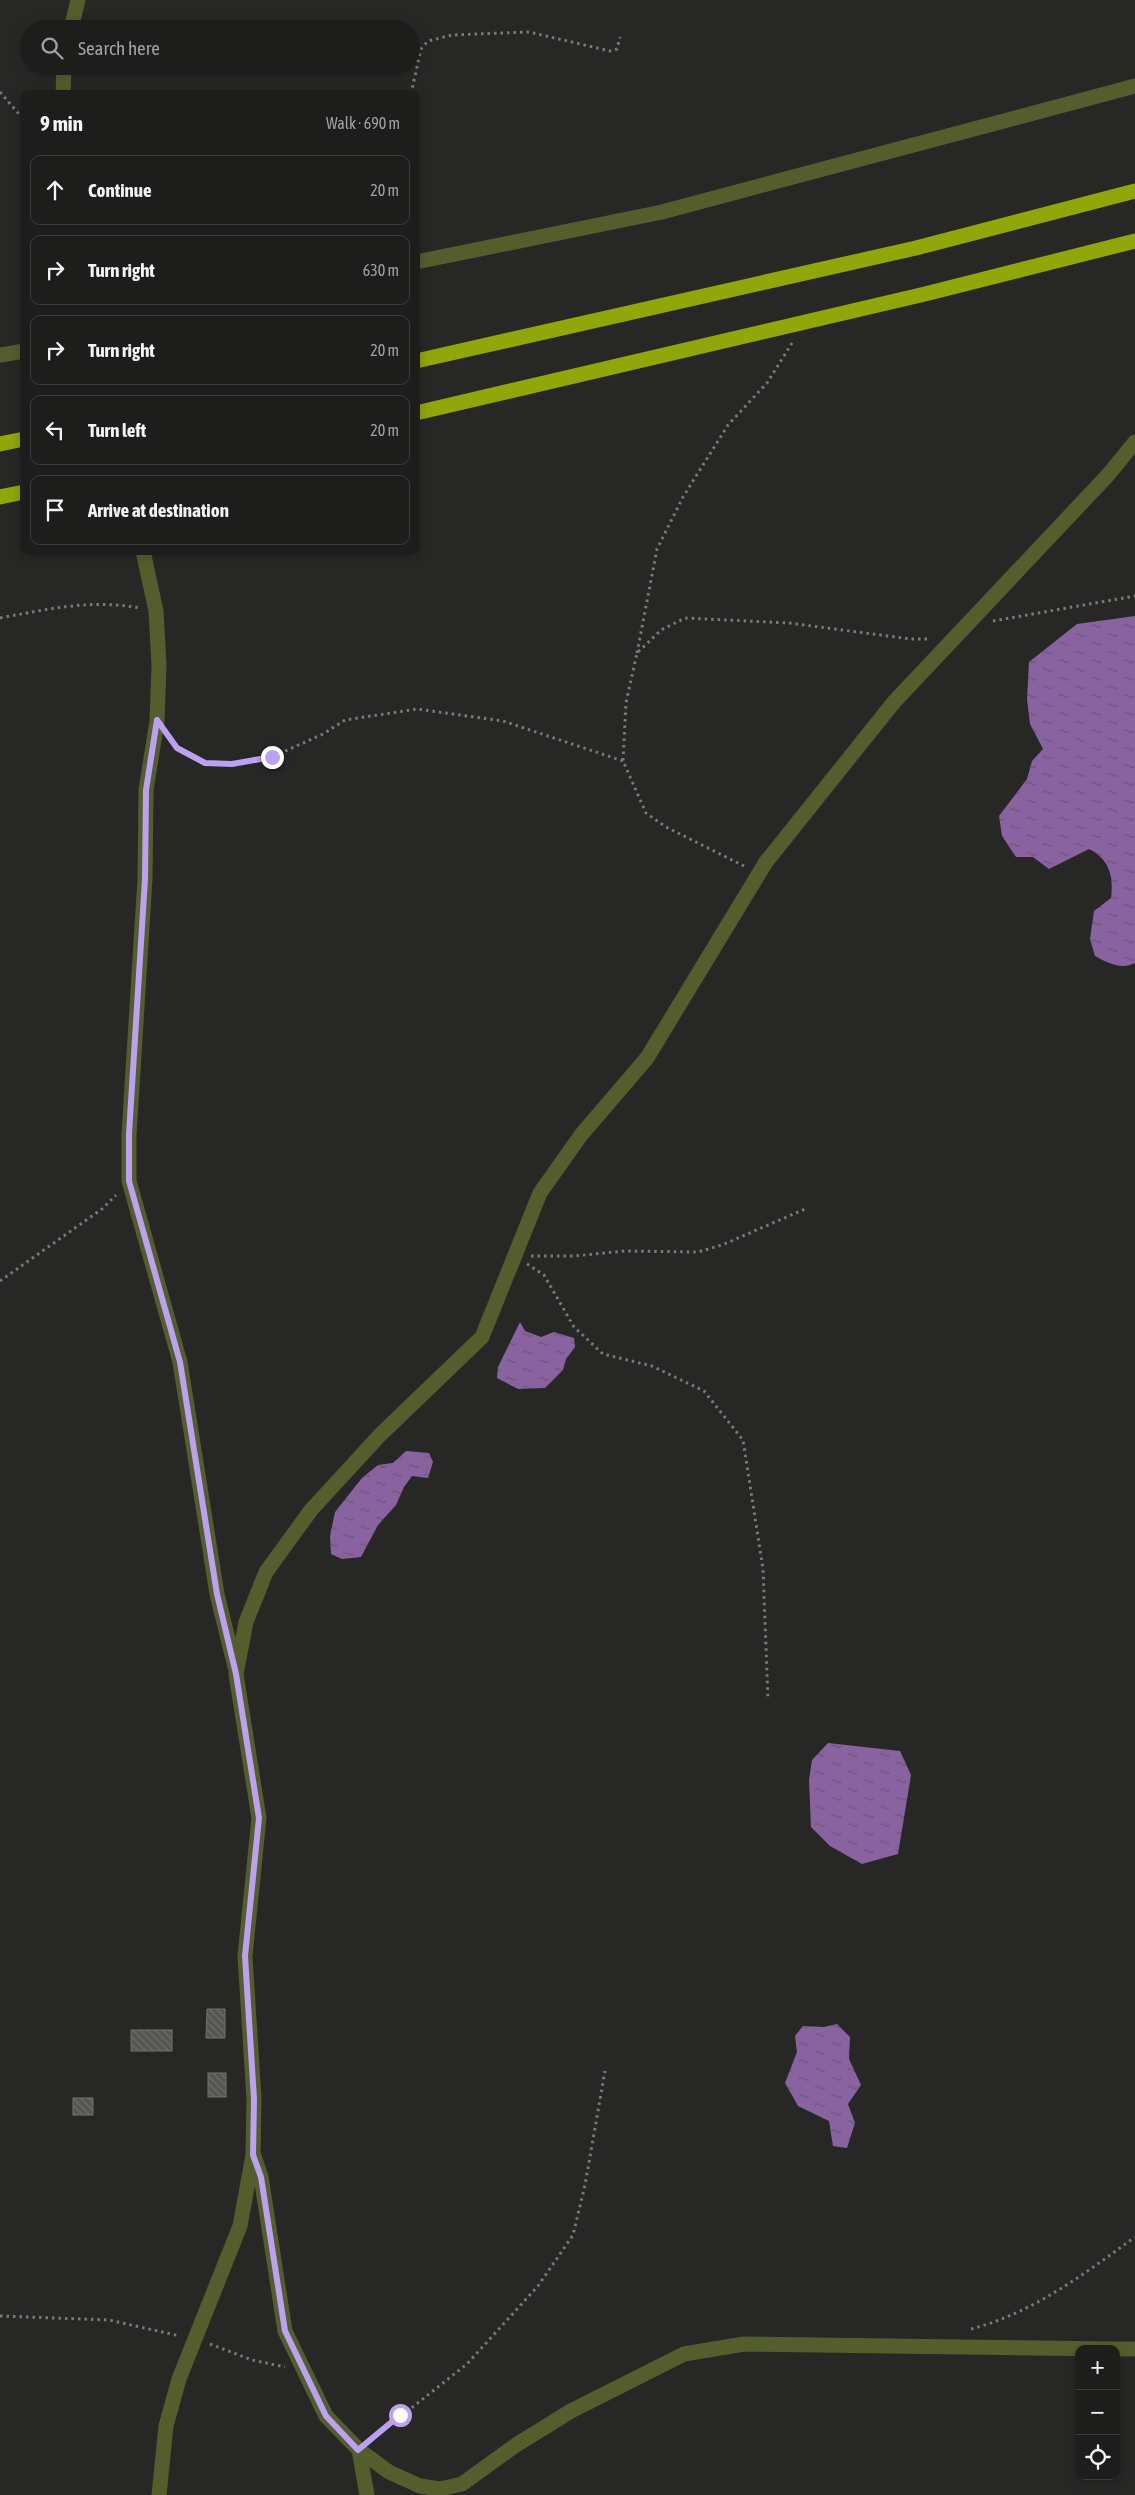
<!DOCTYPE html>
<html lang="en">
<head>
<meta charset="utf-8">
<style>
  :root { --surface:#1d1e1c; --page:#2a2b29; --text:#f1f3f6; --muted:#a0a2a3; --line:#3b3c3b }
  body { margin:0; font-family:"Asap Condensed",sans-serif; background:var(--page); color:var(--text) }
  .controls { position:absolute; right:15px; bottom:15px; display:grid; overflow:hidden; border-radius:10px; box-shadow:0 2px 12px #0003 }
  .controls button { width:45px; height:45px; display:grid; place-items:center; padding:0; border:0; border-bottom:1px solid var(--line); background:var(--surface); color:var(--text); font:25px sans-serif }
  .stop { position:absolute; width:15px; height:15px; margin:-11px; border:4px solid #bca0f2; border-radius:50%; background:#fff }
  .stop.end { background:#bca0f2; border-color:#fff; box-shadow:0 1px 5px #0008 }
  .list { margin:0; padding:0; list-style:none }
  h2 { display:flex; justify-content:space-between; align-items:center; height:65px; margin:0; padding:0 20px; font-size:21px }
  h2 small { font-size:16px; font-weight:400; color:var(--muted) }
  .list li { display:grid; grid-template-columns:32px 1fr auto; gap:15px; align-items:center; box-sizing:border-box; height:70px; margin:0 10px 10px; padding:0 10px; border:1px solid var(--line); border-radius:10px }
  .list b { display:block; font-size:19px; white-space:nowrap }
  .list em { font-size:16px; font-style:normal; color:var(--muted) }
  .icon { flex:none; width:28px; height:28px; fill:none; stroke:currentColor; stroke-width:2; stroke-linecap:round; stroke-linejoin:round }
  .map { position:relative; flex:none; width:1135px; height:2495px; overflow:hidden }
  .search { position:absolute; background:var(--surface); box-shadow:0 2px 12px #0003; left:20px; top:20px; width:400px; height:55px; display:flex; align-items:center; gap:12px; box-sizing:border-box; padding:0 18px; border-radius:28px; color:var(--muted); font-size:19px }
  .panel { position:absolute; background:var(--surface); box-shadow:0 2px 12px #0003; left:20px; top:90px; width:400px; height:465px; border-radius:10px }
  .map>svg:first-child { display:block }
</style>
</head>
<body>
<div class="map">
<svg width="1135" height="2495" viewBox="0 0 1135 2495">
  <defs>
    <pattern id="water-ripples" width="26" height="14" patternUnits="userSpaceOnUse" patternTransform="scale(1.25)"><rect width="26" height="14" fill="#88639f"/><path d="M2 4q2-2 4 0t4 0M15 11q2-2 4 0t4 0" fill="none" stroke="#695576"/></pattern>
    <pattern id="building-back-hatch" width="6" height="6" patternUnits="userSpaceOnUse" patternTransform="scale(1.25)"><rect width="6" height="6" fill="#555653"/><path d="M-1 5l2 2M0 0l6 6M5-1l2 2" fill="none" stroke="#6d6e6b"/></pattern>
  </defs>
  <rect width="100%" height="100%" fill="#272826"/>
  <!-- water -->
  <g fill="url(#water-ripples)">
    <path d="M1135,616v347c-14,7 -27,0 -40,-7l-5,-17 4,-28 17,-13c3,-22 -2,-39 -22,-49l-40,20 -16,-12h-17l-14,-21 -3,-20 28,-37 5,-18 11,-12 -13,-25 -3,-25 2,-37 48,-38z"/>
    <path d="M520,1322l5,9 16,6 13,-5 20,6 1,9 -9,12 -3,11 -18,18 -27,1 -21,-11 1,-11z"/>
    <path d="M406,1451l23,2 4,9 -5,16 -16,-2 -8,11 -8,18 -18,20 -17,32 -19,2 -11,-5 -1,-18 5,-24 27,-34 16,-13 15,-2z"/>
    <path d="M828,1743l72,8 11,24 -13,79 -36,10 -32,-18 -19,-19 -2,-47 3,-20z"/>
    <path d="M837,2024l13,13 -1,22 12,26 -13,19 7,19 -8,25 -14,-2 -4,-25 -31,-15 -13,-23 12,-31 -2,-16 8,-10 21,1z"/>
  </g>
  <!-- building -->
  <g fill="url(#building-back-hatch)" stroke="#71726f">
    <path d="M207,2009h18v29h-19z"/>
    <rect x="131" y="2030" width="41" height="21"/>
    <rect x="208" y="2073" width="18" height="24"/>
    <rect x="73" y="2098" width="20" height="17"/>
  </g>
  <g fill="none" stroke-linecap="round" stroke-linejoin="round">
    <!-- path -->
    <g stroke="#797a78" stroke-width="3" stroke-dasharray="2.5 4" stroke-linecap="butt">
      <path d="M0,92l24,28"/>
      <path d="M411,94l10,-45 7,-8 24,-6 77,-3 81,19 7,-2 3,-12"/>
      <path d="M0,618c49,-9 90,-19 140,-10"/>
      <path d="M993,621l142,-25"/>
      <path d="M637,653l20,-104 26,-52 45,-72 39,-42 25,-40"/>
      <path d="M171,740l6,7 28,16 27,1 40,-7 51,-23 22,-14 72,-11 86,12 120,40"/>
      <path d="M744,866l-78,-39 -20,-14 -23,-52 3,-58 11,-50 24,-23 24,-12 104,5 122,16h19"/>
      <path d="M531,1256h43l51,-5 73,1 24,-7 83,-36"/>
      <path d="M527,1264l17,11 30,52 29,27 49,12 52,25 39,49 20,129 5,131"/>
      <path d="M0,1281l102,-72 14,-14"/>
      <path d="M0,2316l109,4 71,16"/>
      <path d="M971,2329c62,-16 113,-55 164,-92"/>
      <path d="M210,2344l42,16 33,7"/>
      <path d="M371,2440l96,-76 71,-78 35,-51 12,-50 20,-114"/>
    </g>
    <!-- minor -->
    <g stroke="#545e2d" stroke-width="15">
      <path d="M71,29l7,-29"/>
      <path d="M63,94l1,-28"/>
      <path d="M416,262l246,-50 473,-126"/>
      <path d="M0,355l24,-4"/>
      <path d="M143,551l13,60 3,54 -2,56 -11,69 -1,89 -16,256v46l51,181 37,232 18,73"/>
      <path d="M254,2156l7,21 24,154 41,85 33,34 30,22 31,14 20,3 22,-5 54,-39 55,-34 113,-57 60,-10 370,5"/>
      <path d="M1116,2349h19"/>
      <path d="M359,2450l8,45"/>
      <path d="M159,2495l7,-69 13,-47 61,-153 13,-71 1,-56 -9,-143 14,-138 -23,-144 10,-52 20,-50 45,-62 69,-75 102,-98 58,-144 41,-58 66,-77 119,-196 128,-160 214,-227 27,-33"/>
    </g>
    <!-- highway -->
    <g stroke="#91a709" stroke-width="15">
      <path d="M416,361l500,-113 219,-57"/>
      <path d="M416,413l509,-119 210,-53"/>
      <path d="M0,444l24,-5"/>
      <path d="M0,497l24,-5"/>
    </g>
  </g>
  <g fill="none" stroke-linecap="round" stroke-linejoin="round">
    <!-- route -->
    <path stroke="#bca0f2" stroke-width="6" d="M272,757l-40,7 -27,-1 -28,-15 -20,-28 -11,70 -1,89 -16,255v47l51,181 37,232 19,80 23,144 -14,138 9,143 -1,56 8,22 24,154 41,85 32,34 42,-35"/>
  </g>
</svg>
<div class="controls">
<button>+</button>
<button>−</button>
<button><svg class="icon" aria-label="locate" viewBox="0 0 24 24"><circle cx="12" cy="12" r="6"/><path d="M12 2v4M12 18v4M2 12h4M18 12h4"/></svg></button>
</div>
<div class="stop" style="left:400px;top:2415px"></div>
<div class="stop end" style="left:272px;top:757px"></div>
<div class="search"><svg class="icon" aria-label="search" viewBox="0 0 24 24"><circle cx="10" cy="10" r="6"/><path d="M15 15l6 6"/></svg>Search here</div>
<section class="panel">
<h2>9 min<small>Walk · 690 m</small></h2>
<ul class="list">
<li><svg class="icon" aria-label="ahead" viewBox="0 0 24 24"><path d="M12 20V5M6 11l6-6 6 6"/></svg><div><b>Continue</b></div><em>20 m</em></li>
<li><svg class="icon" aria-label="right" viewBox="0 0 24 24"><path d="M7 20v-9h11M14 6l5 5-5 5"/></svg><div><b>Turn right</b></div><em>630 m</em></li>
<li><svg class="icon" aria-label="right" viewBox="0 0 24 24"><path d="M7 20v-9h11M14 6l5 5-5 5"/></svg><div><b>Turn right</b></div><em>20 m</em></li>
<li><svg class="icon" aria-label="left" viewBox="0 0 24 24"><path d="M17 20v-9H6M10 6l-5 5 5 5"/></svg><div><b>Turn left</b></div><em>20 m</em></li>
<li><svg class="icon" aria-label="arrive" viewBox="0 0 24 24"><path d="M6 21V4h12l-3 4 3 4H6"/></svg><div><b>Arrive at destination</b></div></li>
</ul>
</section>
</div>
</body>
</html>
